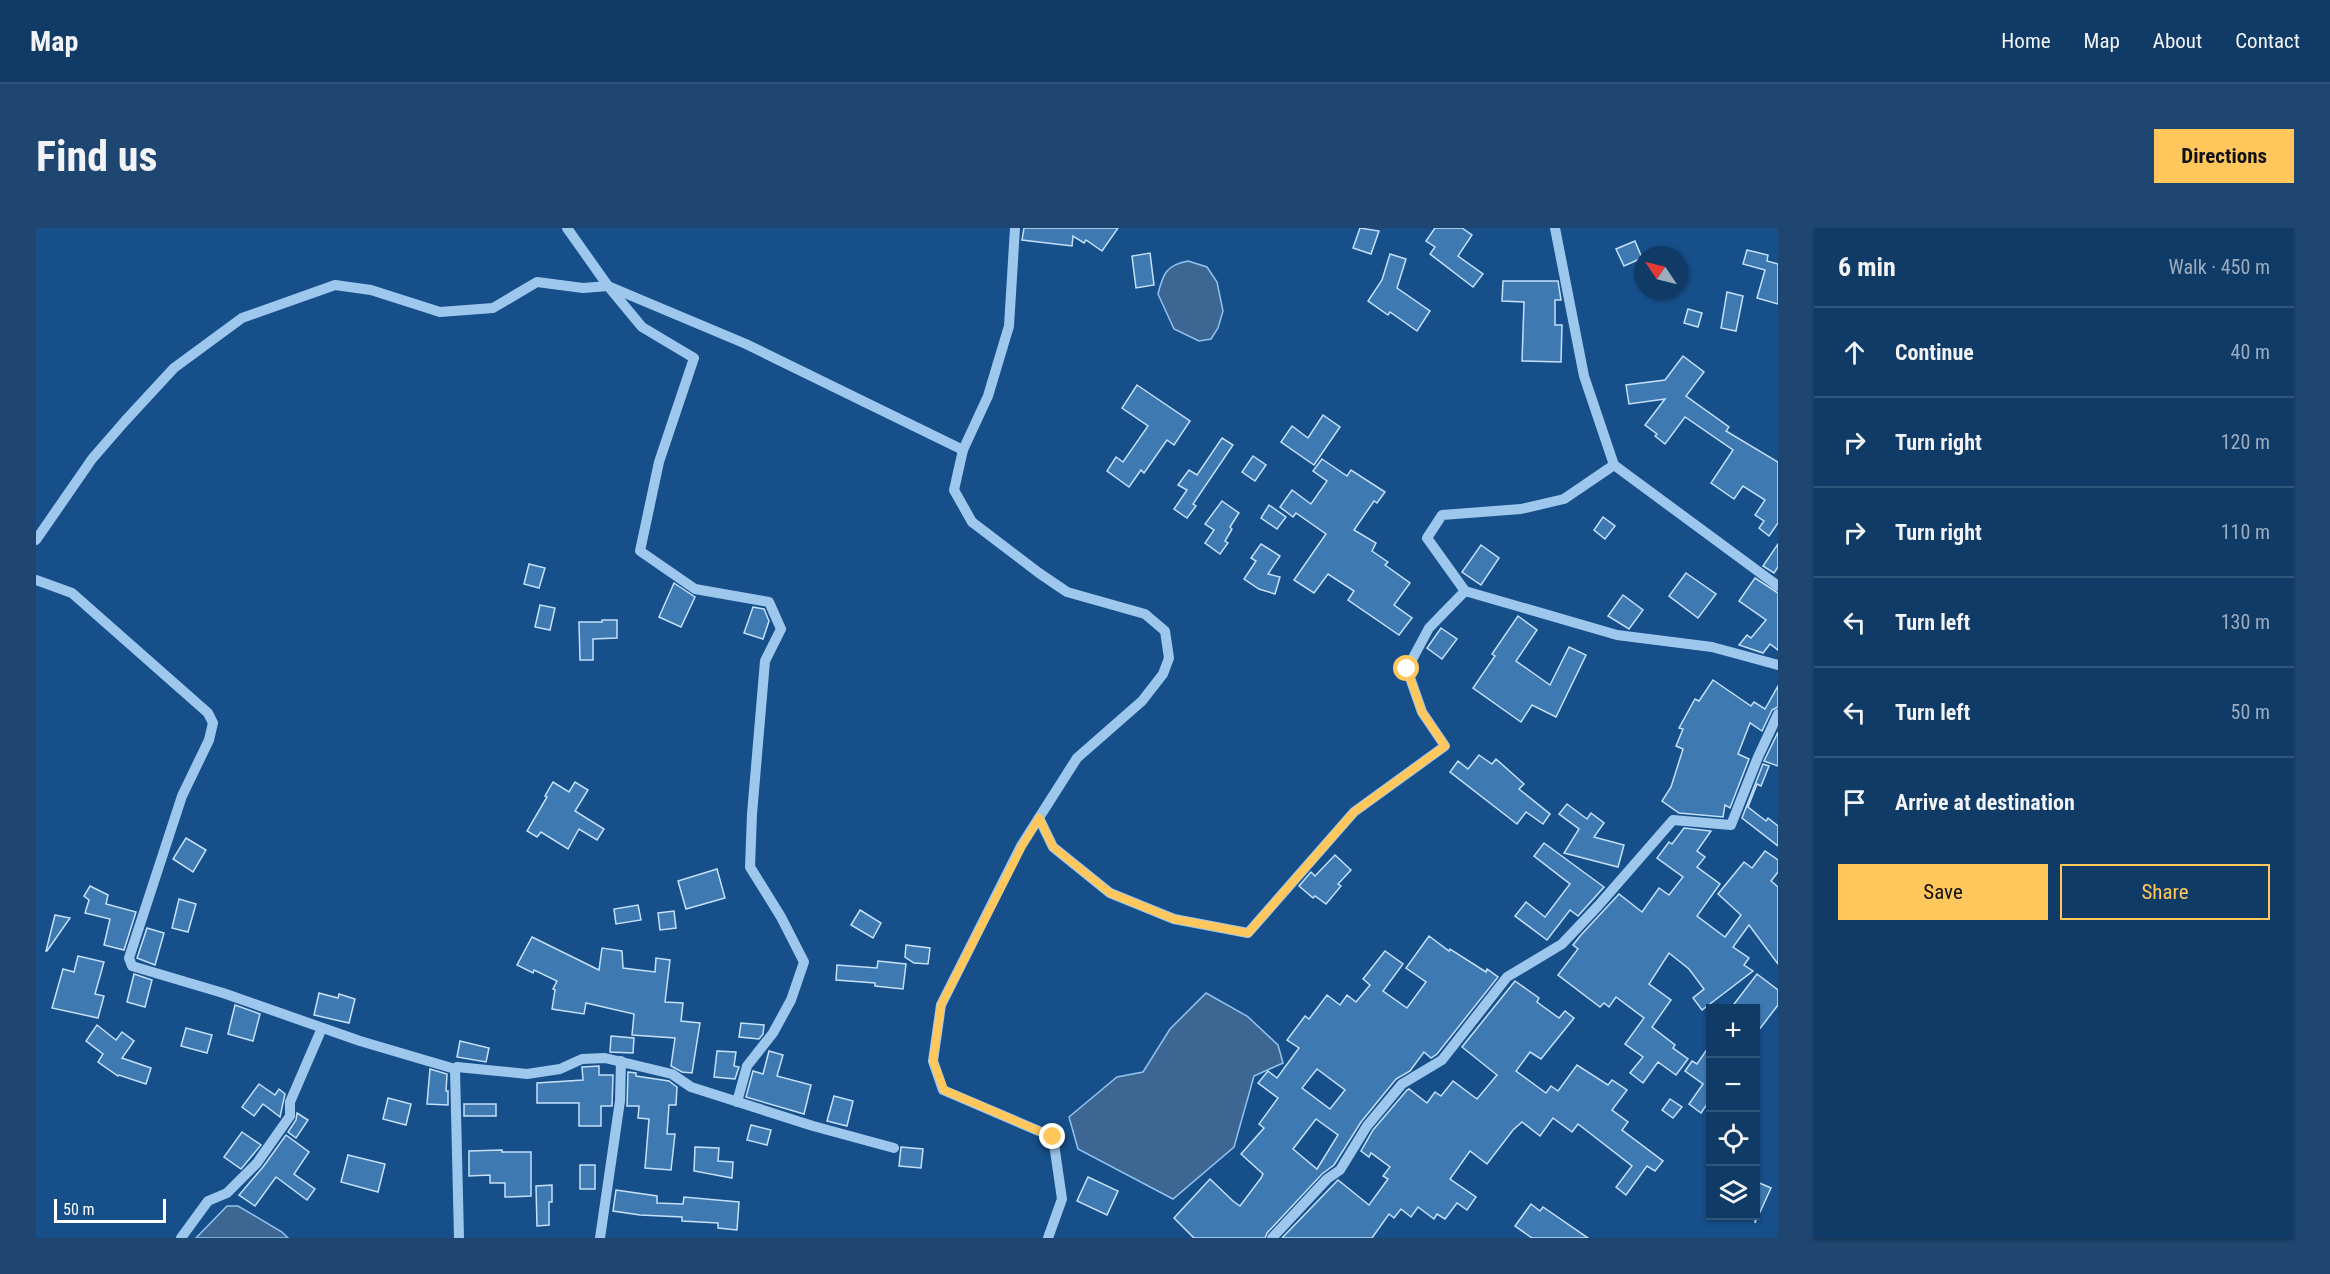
<!DOCTYPE html>
<html lang="en">
<head>
<meta charset="utf-8">
<style>
  :root { --surface:#103b67; --page:#1e4670; --text:#f1f3f6; --muted:#9cadc0; --line:#30557b; --accent:#ffc75c }
  body { margin:0; font-family:"Roboto Condensed",sans-serif; background:var(--page); color:var(--text) }
  .controls { position:absolute; right:18px; bottom:18px; display:grid; overflow:hidden; border-radius:0px; box-shadow:0 2px 4px #0004 }
  .controls button { width:54px; height:54px; display:grid; place-items:center; padding:0; border:0; border-bottom:2px solid var(--line); background:var(--surface); color:var(--text); font:30px sans-serif }
  .compass { position:absolute; left:1598px; top:18px; width:54px; height:54px; border-radius:50%; background:var(--surface); box-shadow:0 2px 4px #0004; rotate:305deg }
  .scale { position:absolute; left:18px; bottom:15px; width:112px; box-sizing:border-box; padding-left:6px; border:3px solid #fff; border-top:0; font-size:16px; line-height:21px; white-space:nowrap; color:#fff; -webkit-text-stroke:4px #164f89; paint-order:stroke }
  .stop { position:absolute; width:18px; height:18px; margin:-14px; border:4px solid #ffc75c; border-radius:50%; background:#fff }
  .stop.end { background:#ffc75c; border-color:#fff; box-shadow:0 2px 6px #0008 }
  .list { margin:0; padding:0; list-style:none }
  h2 { display:flex; justify-content:space-between; align-items:center; height:78px; margin:0; padding:0 24px; font-size:26px }
  h2 small { font-size:20px; font-weight:400; color:var(--muted) }
  .list li { display:grid; grid-template-columns:39px 1fr auto; gap:18px; align-items:center; box-sizing:border-box; height:90px; padding:0 24px; border-top:2px solid var(--line) }
  .list b { display:block; font-size:22px; white-space:nowrap }
  .list em { font-size:20px; font-style:normal; color:var(--muted) }
  .actions { display:flex; gap:12px; padding:18px 24px }
  .actions a { flex:1; padding:14px 0; border:2px solid var(--accent); border-radius:0px; text-align:center; font-size:21px; color:var(--accent) }
  .actions .main { background:var(--accent); color:#111 }
  .icon { flex:none; width:33px; height:33px; fill:none; stroke:currentColor; stroke-width:2; stroke-linecap:round; stroke-linejoin:round }
  .map { position:relative; flex:none; width:1742px; height:1010px; overflow:hidden; border-radius:0px }
  header { display:flex; align-items:center; gap:36px; box-sizing:border-box; height:84px; padding:0 30px; background:var(--surface); border-bottom:2px solid var(--line) }
  header strong { font-size:28px }
  nav { display:flex; gap:33px; margin-inline-start:auto; font-size:21px }
  .intro { display:flex; align-items:center; justify-content:space-between; box-sizing:border-box; height:144px; padding:0 36px }
  h1 { margin:0; font-size:42px }
  .button { padding:15px 27px; border-radius:0px; background:var(--accent); color:#111; font-size:21px; font-weight:700 }
  main { display:flex; gap:36px; padding:0 36px }
  aside { flex:1; background:var(--surface); border-radius:0px; box-shadow:0 2px 4px #0004 }
  .map>svg:first-child { display:block }
</style>
</head>
<body>
<header>
<strong>Map</strong>
<nav><a>Home</a><a>Map</a><a>About</a><a>Contact</a></nav>
</header>
<div class="intro"><h1>Find us</h1><a class="button">Directions</a></div>
<main>
<div class="map">
<svg width="1742" height="1010" viewBox="0 0 1742 1010">
  <rect width="100%" height="100%" fill="#164f89"/>
  <!-- water -->
  <g fill="#3d6792" stroke="#91c3f1" stroke-width="1.5">
    <path d="M1152,33l19,6 10,15 6,29 -5,17 -7,11 -12,2 -25,-12 -16,-35c5,-20 8,-29 30,-33z"/>
    <path d="M1170,765l41,23 31,29 5,18 -29,13 -20,71 -61,52 -95,-50 -9,-32 48,-40 26,-5 27,-43z"/>
    <path d="M191,978h11l44,26 6,6h-92z"/>
  </g>
  <!-- building -->
  <g fill="#3f79b2" stroke="#c4e0fa" stroke-width="1.5" fill-rule="evenodd">
    <path d="M988,0h94l-16,23 -16,-11 -2,3 -11,-7 -1,10 -50,-6z"/>
    <path d="M1324,0l19,3 -8,23 -18,-6z"/>
    <path d="M1399,0h27l10,7 -14,21 25,18 -10,13 -43,-33 5,-7 -9,-6z"/>
    <path d="M1599,13l7,17 -18,8 -8,-17z"/>
    <path d="M1711,22l21,5 -1,6 11,3v40l-21,-6 8,-28 -22,-6z"/>
    <path d="M1114,25l4,32 -18,3 -4,-32z"/>
    <path d="M1354,26l16,5 -9,29 33,23 -13,20 -27,-19 -2,3 -20,-14 14,-21z"/>
    <path d="M1467,53h55l3,19h-6v25h7l-1,37 -39,-1 2,-59 -22,-1z"/>
    <path d="M1691,64l16,4 -7,35 -15,-3z"/>
    <path d="M1652,81l14,4 -4,14 -14,-4z"/>
    <path d="M1647,128l21,16 -18,24 43,31 -3,4 52,31v61l-9,13 -10,-8 5,-7 -9,-6 10,-15 -22,-14 -9,13 -23,-16 22,-33 -48,-33 -20,27 -10,-8 2,-2 -12,-9 20,-26 -36,5 -3,-19 39,-5z"/>
    <path d="M1101,157l53,36 -16,24 -7,-5 -23,33 -3,-3 -12,17 -22,-16 9,-14 7,5 25,-36 -26,-18z"/>
    <path d="M1287,187l17,12 -26,38 -33,-23 11,-16 16,12z"/>
    <path d="M1186,210l11,7 -40,59 3,2 -9,12 -13,-9 13,-19 -9,-5 11,-15 8,5z"/>
    <path d="M1217,228l13,9 -11,16 -13,-9z"/>
    <path d="M1286,231l25,17 4,-6 34,22 -8,11 -3,-2 -20,29 22,13 -4,8 16,11 -3,3 25,18 -16,22 18,13 -13,17 -51,-35 6,-9 -26,-17 -14,19 -20,-13 32,-46 -30,-21 -3,4 -13,-10 12,-17 19,14 16,-23 -14,-10z"/>
    <path d="M1186,273l17,12 -9,14 2,2 -7,12 3,2 -8,11 -15,-11 9,-13 -9,-6z"/>
    <path d="M1233,277l17,12 -9,12 -16,-11z"/>
    <path d="M1567,289l12,9 -10,13 -11,-9z"/>
    <path d="M1225,316l19,12 -12,18 12,3 -5,17 -16,-5 -15,-10 12,-18 -5,-3z"/>
    <path d="M1742,316v23l-4,6 -11,-7z"/>
    <path d="M1445,317l18,13 -18,27 -19,-13z"/>
    <path d="M493,336l16,4 -6,20 -15,-4z"/>
    <path d="M1650,345l30,21 -18,24 -29,-22z"/>
    <path d="M1719,350l23,15v57l-8,-6 -7,9 -24,-8 8,-10 4,3 15,-18 -27,-19z"/>
    <path d="M638,355l21,14 -14,30 -22,-10z"/>
    <path d="M1587,367l20,15 -14,19 -21,-13z"/>
    <path d="M504,377l15,3 -5,22 -15,-3z"/>
    <path d="M717,379l11,2 5,12 -6,18 -19,-6z"/>
    <path d="M1482,388l19,14 -21,31 34,24 19,-38 17,8 -30,62 -24,-12 -11,17 -48,-34 22,-32 -3,-2z"/>
    <path d="M566,392h15v18l-24,1v21h-13l-1,-38h23z"/>
    <path d="M1405,400l16,11 -15,20 -15,-11z"/>
    <path d="M1677,452l38,26 3,-4 11,7 13,-23v21l-6,3 -10,21 -12,-8 -12,31 11,5 -19,49 -5,-3 -2,12 -44,-4 -17,-12 9,-14 12,-38 -7,-3 7,-17 -4,-1 16,-29 4,2z"/>
    <path d="M1742,504v34l-14,-5z"/>
    <path d="M1443,527l13,9 4,-5 28,25 -5,5 31,25 -7,10 -17,-12 -9,12 -67,-52 8,-11 10,8z"/>
    <path d="M1727,536l6,2 -8,20 -4,-2 -9,23 18,14 2,-3 10,8v20l-36,-28z"/>
    <path d="M517,554l16,10 6,-10 13,8 -13,21 29,18 -7,11 -18,-11 -11,20 -27,-17 -4,5 -10,-6 20,-34 -2,-1z"/>
    <path d="M1531,576l20,15 4,-6 13,10 -10,14 30,8 -6,22 -54,-14 15,-24 -20,-15z"/>
    <path d="M1648,600l27,3 -14,20 8,6 -8,10 23,17 -23,32 28,21 16,-22 -23,-21 26,-32 8,6 13,-17 13,9v12l-7,9 7,6v77l-29,-39 -16,22 16,11 -5,7 9,6 -51,39 -9,-12 11,-9 -15,-20 -20,-16 -20,31 22,16 -19,27 23,18 -2,3 15,11 -12,16 -18,-13 -15,21 -13,-10 13,-16 -18,-13 19,-26 -28,-21 -7,10 -5,-4 -4,4 -42,-32 20,-26 -5,-4 8,-10 38,-41 23,18 17,-24 10,7 14,-18 -26,-19 12,-16 3,2z"/>
    <path d="M150,610l20,12 -13,22 -20,-13z"/>
    <path d="M1508,615l60,44 -26,29 -8,-6 -23,30 -32,-24 11,-14 19,15 25,-33 -36,-28z"/>
    <path d="M1299,627l16,15 -13,14 3,2 -15,18 -11,-8 -2,2 -14,-12 12,-14 4,4z"/>
    <path d="M681,641l8,29 -39,11 -8,-28z"/>
    <path d="M54,658l18,9 -2,9 30,8 -12,38 -20,-5 6,-26 -25,-6 4,-13 -5,-4z"/>
    <path d="M143,671l17,5 -8,28 -16,-4z"/>
    <path d="M602,677l3,15 -25,4 -2,-15z"/>
    <path d="M824,682l21,13 -8,15 -22,-13z"/>
    <path d="M638,683l2,17 -16,2 -2,-17z"/>
    <path d="M19,687l15,3 -23,33h-1z"/>
    <path d="M111,700l17,5 -9,32 -18,-7z"/>
    <path d="M1393,708l20,15 1,-2 36,23 1,-3 11,8 -61,77 -6,4 -7,-6 -14,19 -14,8 -35,43 -27,43 -12,9 -55,59 -2,5h-71l-20,-20 36,-39 23,22 7,5 21,-28 2,-4 -22,-20 23,-26 -5,-4 19,-26 -20,-15 10,-12 9,7 22,-30 -12,-8 18,-24 4,3 18,-24 13,10 7,-10 9,7 14,-17 -7,-6 22,-28 18,13 -20,27 24,17 19,-26 -20,-14zM1281,841l28,21 -15,19 -28,-21zM1280,891l22,16 -21,34 -24,-20z"/>
    <path d="M496,709l67,33 3,-22 20,3 1,17 32,4 1,-14 14,2 -5,42 18,1 -2,18 19,2 -8,50 -10,-1 -11,-6 4,-28 -43,-3 2,-21 -48,-11 -2,11 -32,-5 3,-19 -2,-1 4,-8 -23,-11 -1,3 -16,-8z"/>
    <path d="M870,717l24,3 -2,16 -14,-1 -9,-6z"/>
    <path d="M42,728l26,6 -9,32 9,2 -6,22 -46,-10 11,-39 11,3z"/>
    <path d="M842,733l28,3 -3,25 -28,-3v-3l-39,-3 1,-15 40,3z"/>
    <path d="M98,746l18,6 -7,27 -18,-5z"/>
    <path d="M1721,746l21,16v15l-23,30v-27h-24z"/>
    <path d="M1479,753l24,17 -2,4 22,16 6,-7 9,7 -33,41 -11,-7 -14,19 30,22 5,-7 7,5 19,-26 31,20 4,-5 15,10 -15,20 16,12 -6,8 41,31 -8,10 -8,-5 -21,29 -10,-8 16,-21 -54,-42 -6,8 -19,-14 -13,18 -18,-14 -9,8 -26,34 -17,-13 -20,28 26,18 -9,13 -10,-7 -12,16 -8,-5 -3,5 -16,-12 -7,10 -10,-8 -7,9 -5,-4 -17,24h-90l56,-58 31,25 19,-26 -5,-3 7,-9 -19,-14 -2,4 -8,-6 12,-21 34,-40 2,-1 18,14 8,-11 6,4 12,-15 24,18 20,-24 -35,-28z"/>
    <path d="M283,765l19,5 1,-4 16,5 -6,24 -35,-8z"/>
    <path d="M199,777l25,9 -7,27 -25,-7z"/>
    <path d="M705,795l23,2 -1,9 -4,5 -20,-2z"/>
    <path d="M61,797l19,15 6,-8 12,9 -12,17 29,10 -5,16 -27,-9 -1,1 -20,-14 5,-8 -17,-13z"/>
    <path d="M150,800l26,7 -5,18 -26,-7z"/>
    <path d="M575,808l23,2 -1,15 -23,-1z"/>
    <path d="M424,813l29,7 -3,14 -29,-5z"/>
    <path d="M1674,817v55l-9,13 -12,-9 14,-20 -18,-13 7,-10 5,3z"/>
    <path d="M681,823l19,1 -2,14 5,1 -4,12 -21,-2z"/>
    <path d="M733,823l14,4 -6,21 34,9 -7,29 -58,-17 7,-26 10,3z"/>
    <path d="M563,838v9h14l-1,31h-11v20h-22v-23h-42v-20l46,-3 -1,-13z"/>
    <path d="M394,841l17,5 -1,17h2v14l-21,-1z"/>
    <path d="M592,844l8,1v3l33,5 8,6 -1,18h-7l-2,29h8l-4,36 -26,-2 4,-49 -11,-1 1,-12h-12z"/>
    <path d="M223,856l16,11 4,-6 6,5 -5,23 -17,-13 -9,12 -12,-9z"/>
    <path d="M798,868l19,5 -6,25 -20,-5z"/>
    <path d="M352,870l23,6 -5,21 -23,-6z"/>
    <path d="M1634,871l12,8 -9,11 -11,-8z"/>
    <rect x="428" y="876" width="32" height="12"/>
    <path d="M261,885l11,7 -12,18 -8,-6 8,-12z"/>
    <path d="M715,897l20,5 -4,15 -20,-5z"/>
    <path d="M206,904l19,13 -20,24 -17,-12z"/>
    <path d="M250,907l23,17 -15,22 21,15 -8,11 -31,-23 -21,29 -16,-11 24,-28z"/>
    <path d="M659,919l24,1 -1,13 15,1 -1,16 -38,-7z"/>
    <path d="M865,919l22,2 -2,19 -22,-2z"/>
    <path d="M466,922v2h29v44l-26,1v-14h-15v-8l-21,1v-25z"/>
    <path d="M312,927l37,9 -7,28 -37,-10z"/>
    <rect x="544" y="937" width="15" height="24"/>
    <path d="M1052,949l30,14 -11,24 -30,-14z"/>
    <path d="M1719,953l16,7 -16,35z"/>
    <path d="M516,957v17h-3v23l-12,1 -1,-40z"/>
    <path d="M580,962l41,6v7l26,1 1,-7 55,5 -2,28 -19,-2v-5l-36,-2v-4l-42,-2 -27,-4z"/>
    <path d="M1495,976l9,7 3,-4 45,31h-56l-17,-12z"/>
  </g>
  <g fill="none" stroke-linecap="round" stroke-linejoin="round">
    <!-- minor -->
    <g stroke="#9ec7ee" stroke-width="10">
      <path d="M531,0l41,58 138,58 217,106"/>
      <path d="M979,0l-6,98 -21,70 -25,54 -9,40 18,32 67,51 28,19 78,22 20,17 4,27 -6,16 -21,27 -65,57 -56,88 -80,159 -8,56 10,29 110,47 9,62 -14,39"/>
      <path d="M1519,0l29,148 30,89"/>
      <path d="M0,312l56,-81 33,-38 49,-53 68,-50 93,-33 36,5 69,22 53,-4 44,-26 46,6 25,-2 34,41 52,31 -35,104 -19,89 55,38 74,13 12,27 -16,32 -13,153 -2,53 31,50 23,45 -13,38 -18,33 -26,33 -10,36"/>
      <path d="M0,352l36,13 136,120 5,10 -4,17 -27,56 -53,162 3,8 91,27 137,48 95,28 2,-2 70,7 33,-5 22,-10 23,-1 67,16 19,13 122,39 81,22"/>
      <path d="M1429,363l152,44 95,12 66,18"/>
      <path d="M1003,590l14,29 57,46 64,26 74,14 106,-121 91,-66 -23,-34 -15,-43 22,-41 36,-37 -38,-53 15,-23 79,-6 43,-10 50,-34 164,121"/>
      <path d="M419,841l4,169"/>
      <path d="M145,1010l27,-37 19,-8 30,-30 33,-47v-14l32,-74"/>
      <path d="M564,1010l20,-137 1,-40"/>
      <path d="M1236,1010l55,-59 13,-9 27,-44 35,-42 40,-24 65,-83 55,-33 36,-38 75,-86 58,5 27,-68 20,-43"/>
    </g>
  </g>
  <g fill="none" stroke-linecap="round" stroke-linejoin="round">
    <!-- route -->
    <path stroke="#ffc75c" stroke-width="8" d="M1017,909l-109,-47 -11,-29 8,-56 81,-159 17,-28 14,29 57,46 64,26 74,14 106,-121 91,-66 -23,-34 -15,-43"/>
  </g>
</svg>
<div class="controls">
<button>+</button>
<button>−</button>
<button><svg class="icon" aria-label="locate" viewBox="0 0 24 24"><circle cx="12" cy="12" r="6"/><path d="M12 2v4M12 18v4M2 12h4M18 12h4"/></svg></button>
<button><svg class="icon" aria-label="layers" viewBox="0 0 24 24"><path d="M12 4l9 5-9 5-9-5zM3 14l9 5 9-5"/></svg></button>
</div>
<svg class="compass" viewBox="-18 -18 36 36"><path d="M0-13l5 13h-10z" fill="#e53935"/><path d="M0 13l5-13h-10z" fill="#9cadc0"/></svg>
<div class="scale">50 m</div>
<div class="stop" style="left:1371px;top:441px"></div>
<div class="stop end" style="left:1017px;top:909px"></div>
</div>
<aside>
<h2>6 min<small>Walk · 450 m</small></h2>
<ul class="list">
<li><svg class="icon" aria-label="ahead" viewBox="0 0 24 24"><path d="M12 20V5M6 11l6-6 6 6"/></svg><div><b>Continue</b></div><em>40 m</em></li>
<li><svg class="icon" aria-label="right" viewBox="0 0 24 24"><path d="M7 20v-9h11M14 6l5 5-5 5"/></svg><div><b>Turn right</b></div><em>120 m</em></li>
<li><svg class="icon" aria-label="right" viewBox="0 0 24 24"><path d="M7 20v-9h11M14 6l5 5-5 5"/></svg><div><b>Turn right</b></div><em>110 m</em></li>
<li><svg class="icon" aria-label="left" viewBox="0 0 24 24"><path d="M17 20v-9H6M10 6l-5 5 5 5"/></svg><div><b>Turn left</b></div><em>130 m</em></li>
<li><svg class="icon" aria-label="left" viewBox="0 0 24 24"><path d="M17 20v-9H6M10 6l-5 5 5 5"/></svg><div><b>Turn left</b></div><em>50 m</em></li>
<li><svg class="icon" aria-label="arrive" viewBox="0 0 24 24"><path d="M6 21V4h12l-3 4 3 4H6"/></svg><div><b>Arrive at destination</b></div></li>
</ul>
<div class="actions"><a class="main">Save</a><a>Share</a></div>
</aside>
</main>
</body>
</html>
